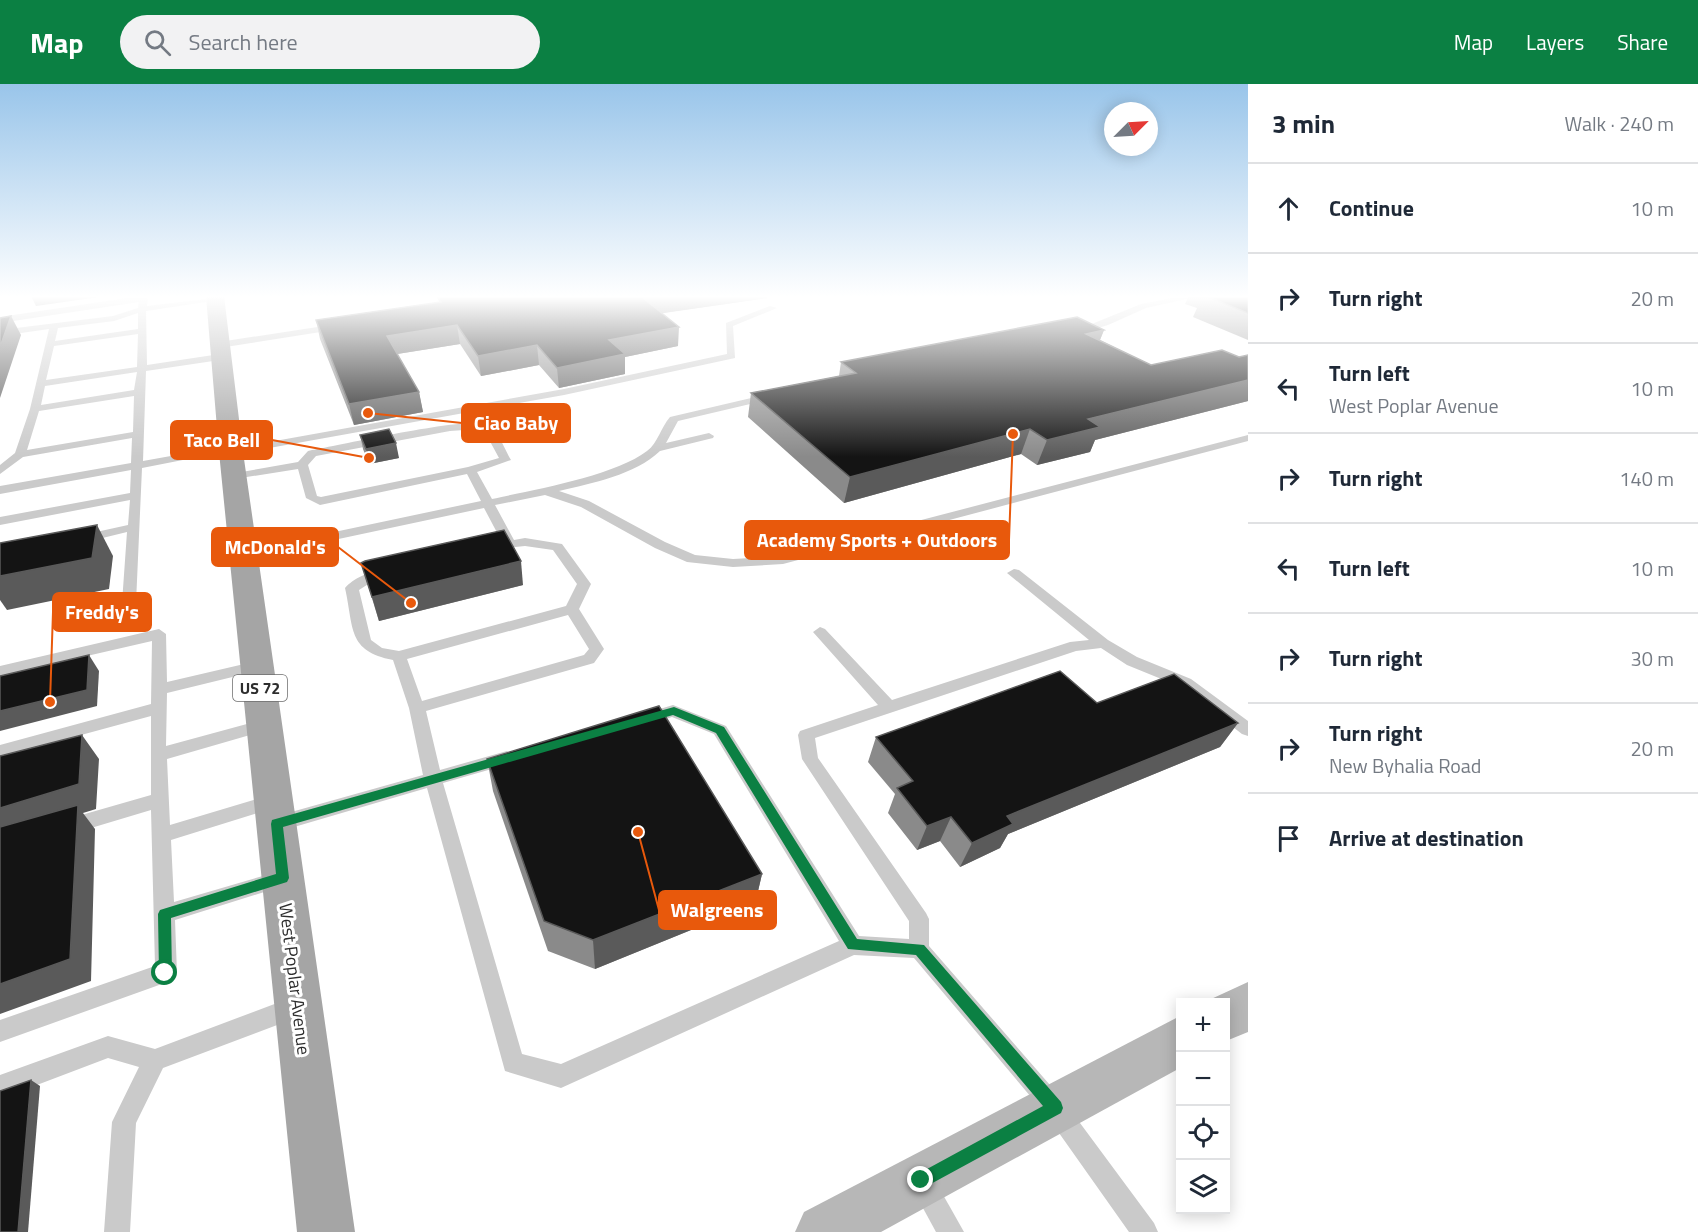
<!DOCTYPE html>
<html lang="en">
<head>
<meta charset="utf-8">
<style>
  :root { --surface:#fff; --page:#f2f2f3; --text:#1f2937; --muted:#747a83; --line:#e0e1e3; --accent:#0b8043 }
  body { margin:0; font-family:"Titillium Web",sans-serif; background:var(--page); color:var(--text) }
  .controls { position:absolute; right:18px; bottom:18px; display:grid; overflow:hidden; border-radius:0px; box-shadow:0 3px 15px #0003 }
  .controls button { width:54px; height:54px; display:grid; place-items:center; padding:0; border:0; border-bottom:2px solid var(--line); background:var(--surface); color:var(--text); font:30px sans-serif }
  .compass { position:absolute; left:1104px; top:18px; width:54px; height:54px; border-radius:50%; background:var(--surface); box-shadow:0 3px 15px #0003; rotate:66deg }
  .stop { position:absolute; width:18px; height:18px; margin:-14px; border:4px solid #0b8043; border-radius:50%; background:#fff }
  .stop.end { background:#0b8043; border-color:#fff; box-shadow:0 2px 6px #0008 }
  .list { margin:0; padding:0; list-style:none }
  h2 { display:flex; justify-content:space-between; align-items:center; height:78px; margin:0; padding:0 24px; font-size:26px }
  h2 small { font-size:20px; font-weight:400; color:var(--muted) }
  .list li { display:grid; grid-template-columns:39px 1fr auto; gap:18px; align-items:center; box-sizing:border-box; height:90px; padding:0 24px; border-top:2px solid var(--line) }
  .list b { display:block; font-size:22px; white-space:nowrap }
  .list p { margin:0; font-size:20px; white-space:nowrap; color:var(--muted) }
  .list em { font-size:20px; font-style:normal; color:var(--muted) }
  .icon { flex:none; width:33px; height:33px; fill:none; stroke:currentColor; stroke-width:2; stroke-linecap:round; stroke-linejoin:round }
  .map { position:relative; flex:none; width:1248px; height:1148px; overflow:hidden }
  header { display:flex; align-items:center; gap:36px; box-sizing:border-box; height:84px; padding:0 30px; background:var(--accent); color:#fff }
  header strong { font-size:28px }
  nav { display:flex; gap:33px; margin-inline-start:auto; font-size:21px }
  .search { width:420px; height:54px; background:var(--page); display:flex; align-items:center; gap:15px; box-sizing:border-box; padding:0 21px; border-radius:33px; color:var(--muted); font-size:22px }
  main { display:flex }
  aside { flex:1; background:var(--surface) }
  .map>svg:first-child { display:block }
</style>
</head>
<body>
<header>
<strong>Map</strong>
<div class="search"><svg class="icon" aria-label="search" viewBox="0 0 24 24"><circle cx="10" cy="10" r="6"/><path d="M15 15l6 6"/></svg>Search here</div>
<nav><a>Map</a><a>Layers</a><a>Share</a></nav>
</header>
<main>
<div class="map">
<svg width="1248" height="1148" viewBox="0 0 1248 1148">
  <rect width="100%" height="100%" fill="#fff"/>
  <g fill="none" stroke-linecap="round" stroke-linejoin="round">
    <!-- service -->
    <g fill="#cacaca" fill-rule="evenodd">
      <path d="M140,212h8l-1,10 68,-8 4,2 -73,11 1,54 73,-11 5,3 -5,3 -74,11 -3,90 50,-9 38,-3 333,-60 163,-35 -1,-31 44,-17 7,2 -44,18 2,32 -171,37 -333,60 -38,3 -51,10 -6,135 -7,4 -7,-4 5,-71 -45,11 -6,-4 2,-3 50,-11 2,-25 -130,25v-8l130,-24 1,-23 -131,24v-8l131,-23 1,-25 -109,19 -23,17v-9l15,-12 15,-44 19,-80 -49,7v-6l113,-14 25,-8 1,-6 -139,21v-6zM138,229v16l-83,12 3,-13 56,-7zM138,250l-1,33 -91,13 8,-34zM137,288l-3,18 -93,15 4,-19zM134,312l-1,36 -106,18 12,-39z"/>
      <path d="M1182,212h18l-54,12 -38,17 -29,9 -7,-2 69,-28z"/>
      <path d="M324,242l3,1v4l-108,17 -4,-3 4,-3z"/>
      <path d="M768,310l4,1v4l-94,22 -12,22 43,-10 5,3 -1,2 -53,13c-25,24 -68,32 -101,40l30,10 76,41 30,13 38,4 50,-3 465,-121v6l-465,123 -50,3 -46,-5 -32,-14 -74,-41 -36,-12 -50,10 19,35 11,-2 37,6 29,40 -12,25 25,40 -10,14 -168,48 14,59 67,-19 6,2 2,5 -2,5 -70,20 79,271 39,10 278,-123 -125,-207 -42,-17 -26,8 -6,-2 -2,-4 2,-4 33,-10 53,21 133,210 50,3v-18l-107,-162 -4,-24 2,-4 78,-26 -65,-73 7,-5 5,2 67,71 178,-58 19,-2 -82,-67 7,-4 5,1 89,70 29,17 54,22 57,42v15l-6,-2 -61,-47 -54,-22 -26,-17 -25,3 -261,87 3,20 108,155 3,6v27l134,154 91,123 4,9h-29l-82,-116 -133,-158 -60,-3 -293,133 -56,-17 -78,-283 -150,44 -6,-3 -3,-5 3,-5 6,-3 146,-41 -14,-67 -16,-48c-46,-9 -39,-32 -48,-72 9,-11 31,-20 45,-17l2,3 -2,3 -17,4 -14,9 12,50 11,8 17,3 167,-45 11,-22 -24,-34 -28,-4 -37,4 -1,-3 1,-3 14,-2 -18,-34 -240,51 -5,-1 -1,-3 6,-4 237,-50 -14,-27 -147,31 -14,-7 -8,-29 -64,10 -6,-3 2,-2 68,-12 10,-11 4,-1c28,-5 153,-33 172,-26 14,5 20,24 27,36l-34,12 15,27c41,-9 122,-23 155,-48 11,-8 14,-24 23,-34zM479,345l7,5 13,24 -31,9 -147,30 -4,-1 -9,-31 8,-9 134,-25zM568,531l21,34 -5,6 -162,46 -15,-42z"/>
      <path d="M159,545l7,5 1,48 90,-21 8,5 -8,5 -90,22 -1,53 99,-27 6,2 2,4 -2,4 -104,30 3,66 104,-31 6,2 3,5 -3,5 -109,34 3,62 106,-31 7,2 3,6 -3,6 -7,2 -105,33 2,53 -4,7 -173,62v-22l155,-54 -4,-156 -80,24 -6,-3 -3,-5 3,-5 6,-3 80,-23v-79l-151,41v-12l151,-41 1,-63 -152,35v-10z"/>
      <path d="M293,913l8,3 3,8 -3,8 -138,52 -27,55 -6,109h-26l8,-110 27,-55 -31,-9 -108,41v-24l108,-39 47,13z"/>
      <path d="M924,1089l9,4 31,55h-28l-25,-46 4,-9z"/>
    </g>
    <!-- secondary -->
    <g fill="#b7b7b7" fill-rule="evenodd">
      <path d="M1248,898v50l-22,9v-39h-18l1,-2z"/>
      <path d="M1180,932v52l-299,164h-86l9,-20z"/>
    </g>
    <!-- primary -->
    <path fill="#a5a5a5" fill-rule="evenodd" d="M206,212h18l19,156 112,780h-58l-78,-780z"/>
  </g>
  <!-- wall -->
  <g fill="#8a8a8a">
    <path d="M1189,212h59v44l-55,-23 4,-9 -12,-4z"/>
    <path d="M438,214h329l-105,15 16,33 -53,11v17l-66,14 -20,-23 -58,11 -21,-32 -63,10 22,38 4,20 -69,13 -34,-86 -4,-19 123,-18z"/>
    <path d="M1104,246l-4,10 51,25 88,-8 9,-2v46l-153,39 -5,12 -53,13 -16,-11 -177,49 -96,-86 3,-24 88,-17 2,-14z"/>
    <path d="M360,351l39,23 -30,6 -6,-15z"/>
    <path d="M361,479l162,22 -144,36z"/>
    <path d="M1097,619l141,20 -18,24 -212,87 -8,14 -40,19 -20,-26 -23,9 -29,-37 7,-19 -27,-32 8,-25z"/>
    <path d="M487,675l275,115 -7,30 -160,65 -47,-18 -55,-160z"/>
  </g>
  <!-- shaded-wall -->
  <g fill="#5a5a5a">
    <path d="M31,212h75l-70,10z"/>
    <path d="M653,212h114v2l-124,18v-18z"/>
    <path d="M11,232l10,19 -21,63v-51z"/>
    <path d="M457,241l3,19 -69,11 -4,-19z"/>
    <path d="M679,243l-1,19 -53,11v17l-66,14 -2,-20 52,-28z"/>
    <path d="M1104,246l-9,22 -9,-18z"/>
    <path d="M537,261l2,20 -58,11 -3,-20z"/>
    <path d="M1248,296v21l-153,39 -5,12 -53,13 10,-25 41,-21z"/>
    <path d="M419,308l4,20 -69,13 -5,-21z"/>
    <path d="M1030,345l-9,25 -177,49 6,-26z"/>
    <path d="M396,359l3,15 -30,6 -3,-15z"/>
    <path d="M97,441l16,31 -4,33 -102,21 -7,-10v-24z"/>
    <path d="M521,477l2,24 -144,36 -7,-24z"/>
    <path d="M89,571l10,16 -2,35 -97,25v-20z"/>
    <path d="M1238,639l-18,24 -212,87 -8,14 -40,19 12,-24 35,-27z"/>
    <path d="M82,651l17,24 -3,50 -13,4 12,16 -4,152 -91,33v-206z"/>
    <path d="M951,733l-11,24 -23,9 10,-24z"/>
    <path d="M762,790l-7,30 -160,65 -2,-29z"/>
    <path d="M31,996l9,6 -12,146h-10z"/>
  </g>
  <!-- building -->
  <g fill="#141414" stroke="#5a5a5a" stroke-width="1.5">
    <path d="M450,212h203l-10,2 36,29 -70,13 16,14 -68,14 -20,-23 -59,11 -21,-31 -70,11 32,56 -70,12 -33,-84 125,-18 -3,-4z"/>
    <path d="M1206,212h42v17z"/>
    <path d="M11,232l-11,31v-29z"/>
    <path d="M1077,233l27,13 -18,4 65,31 71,-15 17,7 9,-2v25l-160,39 12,8 -53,13 -17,-11 -180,48 -99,-84 105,-20 -15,-11z"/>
    <path d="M389,345l7,14 -30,6 -6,-14z"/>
    <path d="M97,441l-5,33 -92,18v-33z"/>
    <path d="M504,446l17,31 -149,36 -11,-34 4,-2z"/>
    <path d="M89,571l-2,35 -87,21v-35z"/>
    <path d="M1060,587l37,32 77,-29 64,49 -231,93 6,8 -41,19 -21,-26 -24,9 -30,-38 16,-7 -37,-44z"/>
    <path d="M659,622l103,168 -169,66 -49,-19 -57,-162z"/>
    <path d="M82,651l-3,49 -79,24v-52z"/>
    <path d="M78,721l-8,154 -70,25v-157z"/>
    <path d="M31,996l-13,152h-18v-141z"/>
  </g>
  <!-- sky -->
  <linearGradient id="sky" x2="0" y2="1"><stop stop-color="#99c5ea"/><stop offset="0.57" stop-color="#fff"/><stop offset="1" stop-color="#fff" stop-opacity="0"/></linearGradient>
  <rect width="1248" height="373" fill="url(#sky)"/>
  <!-- route -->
  <path fill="#0b8043" d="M674,623l50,20 133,212 67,6 137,157 2,6 -2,5 -134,73 -6,3 -5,-3 -3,-6 3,-5 127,-69 -127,-151 -68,-6 -132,-216 -43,-18 -390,112 6,51 -2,4 -116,36 1,55 -2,5 -5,2 -4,-2 -2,-5 -1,-59 2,-4 116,-36 -5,-50 1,-4z"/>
  <g text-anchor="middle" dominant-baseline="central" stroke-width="6" stroke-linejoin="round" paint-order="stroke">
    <!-- shield labels -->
    <rect fill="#fff" stroke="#6c6c6c" stroke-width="1.5" x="233" y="591" width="54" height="26" rx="4.5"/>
    <g font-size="16" font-weight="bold" fill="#2d2d2d">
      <text x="260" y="604">US 72</text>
    </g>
    <!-- street labels -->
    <g font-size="18" fill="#2d2d2d" stroke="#fff">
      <text transform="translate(295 895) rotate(83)">West Poplar Avenue</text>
    </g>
  </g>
  <!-- callouts -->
  <path fill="none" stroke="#e8590c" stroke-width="2" d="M368 329L462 339M369 374L272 356M1013 350L1009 456M411 519L338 463M50 618L53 528M638 748L659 826"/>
  <g fill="#e8590c" stroke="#fff" stroke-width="2">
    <circle cx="368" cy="329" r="6"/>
    <circle cx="369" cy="374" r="6"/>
    <circle cx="1013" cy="350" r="6"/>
    <circle cx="411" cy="519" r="6"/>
    <circle cx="50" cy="618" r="6"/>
    <circle cx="638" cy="748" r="6"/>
  </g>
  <g fill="#e8590c" stroke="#e8590c" stroke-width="2">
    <rect x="462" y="320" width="108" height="38" rx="6"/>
    <rect x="171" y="337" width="101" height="38" rx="6"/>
    <rect x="745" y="437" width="264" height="38" rx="6"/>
    <rect x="212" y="444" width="126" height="38" rx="6"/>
    <rect x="53" y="509" width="98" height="38" rx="6"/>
    <rect x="659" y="807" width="117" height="38" rx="6"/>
  </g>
  <g font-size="20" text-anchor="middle" font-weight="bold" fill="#fff">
    <text x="516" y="346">Ciao Baby</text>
    <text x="222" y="363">Taco Bell</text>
    <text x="877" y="463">Academy Sports + Outdoors</text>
    <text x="275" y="470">McDonald's</text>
    <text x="102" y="535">Freddy's</text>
    <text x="717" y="833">Walgreens</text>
  </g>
</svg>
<div class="controls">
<button>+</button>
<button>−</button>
<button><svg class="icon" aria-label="locate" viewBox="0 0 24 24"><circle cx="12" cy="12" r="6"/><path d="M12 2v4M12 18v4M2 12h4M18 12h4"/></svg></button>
<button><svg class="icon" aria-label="layers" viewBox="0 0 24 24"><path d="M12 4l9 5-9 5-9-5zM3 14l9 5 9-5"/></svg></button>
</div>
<svg class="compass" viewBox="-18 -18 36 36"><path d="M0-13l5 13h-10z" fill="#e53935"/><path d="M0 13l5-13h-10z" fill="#747a83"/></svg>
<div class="stop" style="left:165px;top:889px"></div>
<div class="stop end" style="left:921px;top:1096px"></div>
</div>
<aside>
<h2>3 min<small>Walk · 240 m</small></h2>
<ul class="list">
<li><svg class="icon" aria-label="ahead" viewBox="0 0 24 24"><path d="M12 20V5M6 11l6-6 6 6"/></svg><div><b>Continue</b></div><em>10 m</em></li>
<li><svg class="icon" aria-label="right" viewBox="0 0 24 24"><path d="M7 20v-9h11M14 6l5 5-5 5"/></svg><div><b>Turn right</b></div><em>20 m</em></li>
<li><svg class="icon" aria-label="left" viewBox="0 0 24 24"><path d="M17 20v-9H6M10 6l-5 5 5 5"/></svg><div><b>Turn left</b><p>West Poplar Avenue</p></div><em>10 m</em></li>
<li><svg class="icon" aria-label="right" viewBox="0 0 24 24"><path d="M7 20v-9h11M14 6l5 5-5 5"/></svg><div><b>Turn right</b></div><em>140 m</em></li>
<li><svg class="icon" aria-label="left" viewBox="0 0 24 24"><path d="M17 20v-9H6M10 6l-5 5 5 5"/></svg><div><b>Turn left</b></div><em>10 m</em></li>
<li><svg class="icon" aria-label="right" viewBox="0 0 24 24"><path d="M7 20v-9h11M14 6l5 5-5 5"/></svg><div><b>Turn right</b></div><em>30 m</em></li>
<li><svg class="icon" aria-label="right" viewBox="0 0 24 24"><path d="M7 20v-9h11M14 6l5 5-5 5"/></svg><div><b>Turn right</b><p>New Byhalia Road</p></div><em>20 m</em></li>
<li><svg class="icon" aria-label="arrive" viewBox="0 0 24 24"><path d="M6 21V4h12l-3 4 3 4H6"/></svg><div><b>Arrive at destination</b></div></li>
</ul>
</aside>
</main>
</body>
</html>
